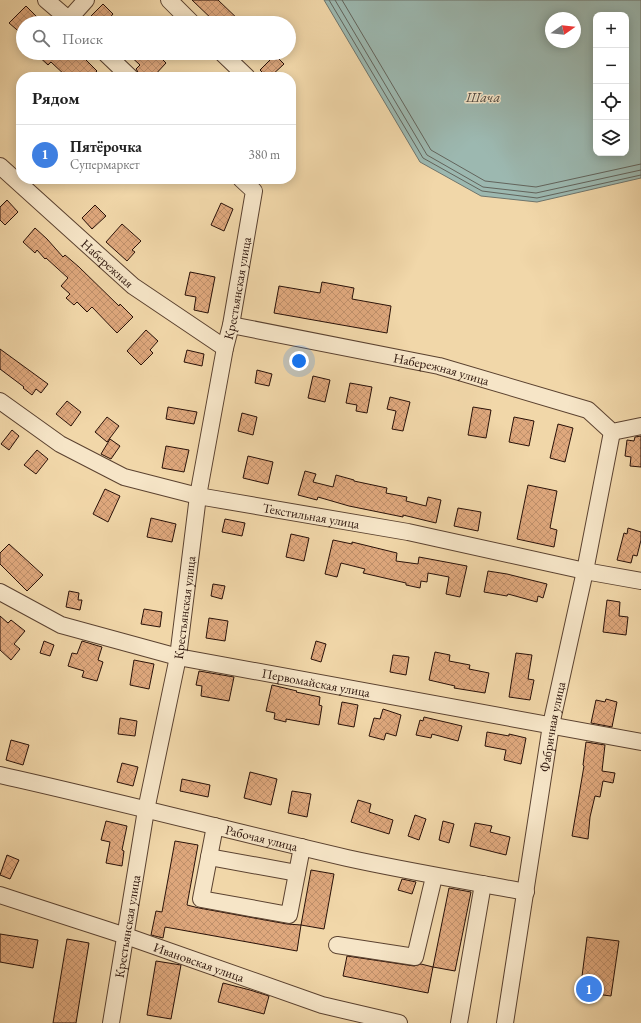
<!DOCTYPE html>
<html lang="ru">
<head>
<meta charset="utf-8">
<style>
  :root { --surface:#fff; --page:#f2f2f2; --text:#222; --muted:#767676; --line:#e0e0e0; --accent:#8f2418 }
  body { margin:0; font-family:"EB Garamond",serif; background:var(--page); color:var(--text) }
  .controls { position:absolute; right:12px; top:12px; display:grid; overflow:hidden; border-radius:8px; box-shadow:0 2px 10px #0003 }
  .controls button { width:36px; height:36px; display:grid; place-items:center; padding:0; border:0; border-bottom:1px solid var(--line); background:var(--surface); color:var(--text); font:20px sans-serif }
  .compass { position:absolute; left:545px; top:12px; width:36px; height:36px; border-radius:50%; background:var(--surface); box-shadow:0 2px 10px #0003; rotate:76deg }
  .you { position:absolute; left:299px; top:361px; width:14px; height:14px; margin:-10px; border:3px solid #fff; border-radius:50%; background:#1a73e8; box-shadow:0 0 0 6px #1a73e833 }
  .badge { display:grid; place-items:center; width:26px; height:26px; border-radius:50%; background:var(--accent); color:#fff; font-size:13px; font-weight:700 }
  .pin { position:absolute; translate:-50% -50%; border:2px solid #fff; box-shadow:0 1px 4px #0006 }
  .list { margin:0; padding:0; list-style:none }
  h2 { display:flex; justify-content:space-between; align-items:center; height:52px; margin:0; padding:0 16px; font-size:17px }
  h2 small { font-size:13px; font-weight:400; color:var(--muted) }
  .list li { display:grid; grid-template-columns:26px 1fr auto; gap:12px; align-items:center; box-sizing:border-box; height:60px; padding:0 16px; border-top:1px solid var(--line) }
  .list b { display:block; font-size:15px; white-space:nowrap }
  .list p { margin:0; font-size:13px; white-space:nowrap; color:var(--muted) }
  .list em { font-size:13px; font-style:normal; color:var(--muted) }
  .icon { flex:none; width:22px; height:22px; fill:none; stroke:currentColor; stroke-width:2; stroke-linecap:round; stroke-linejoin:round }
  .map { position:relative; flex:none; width:641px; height:1023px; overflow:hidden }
  .search { position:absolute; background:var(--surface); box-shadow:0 2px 10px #0003; left:16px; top:16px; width:280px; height:44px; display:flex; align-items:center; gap:10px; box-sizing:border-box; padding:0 14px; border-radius:22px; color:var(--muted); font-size:15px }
  .panel { position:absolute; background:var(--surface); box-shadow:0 2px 10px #0003; left:16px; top:72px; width:280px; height:112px; border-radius:16px }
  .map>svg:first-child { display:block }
</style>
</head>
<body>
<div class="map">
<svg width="641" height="1023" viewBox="0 0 641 1023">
  <defs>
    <pattern id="building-cross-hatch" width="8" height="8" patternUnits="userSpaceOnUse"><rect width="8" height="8" fill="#dfa87d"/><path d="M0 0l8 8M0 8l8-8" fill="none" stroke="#bf906b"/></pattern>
  </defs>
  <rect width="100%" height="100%" fill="#f1d7a9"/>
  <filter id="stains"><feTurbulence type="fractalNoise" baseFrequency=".005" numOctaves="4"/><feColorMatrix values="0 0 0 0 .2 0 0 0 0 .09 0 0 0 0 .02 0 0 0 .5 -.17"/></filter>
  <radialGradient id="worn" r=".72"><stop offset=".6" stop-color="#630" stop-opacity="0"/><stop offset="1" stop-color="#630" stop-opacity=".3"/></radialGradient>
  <!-- water -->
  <path fill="#9cb8b0" stroke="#6e756d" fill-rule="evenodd" d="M324,0h317v178l-104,24 -56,-6 -61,-34zM596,15h30v138h-30zM551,18h24v24h-24z"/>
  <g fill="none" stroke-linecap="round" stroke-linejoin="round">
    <!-- shore -->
    <g stroke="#62645c" stroke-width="1">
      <path d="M329,0l94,158 59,33 55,7 104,-23"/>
      <path d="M335,0l92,155 56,32 53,6 105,-23"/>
      <path d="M342,0l89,150 54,31 51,6 105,-23"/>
    </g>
  </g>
  <!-- building -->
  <g fill="url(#building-cross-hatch)" stroke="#291108">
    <path d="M192,0h26l24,23h-26z"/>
    <path d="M103,4l10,10 -8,9h-7l-7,-7z"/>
    <path d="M26,6l17,17h-20v12l-14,-12z"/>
    <path d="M35,53h44l18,18 -6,6h-24l-16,-15 -3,3z"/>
    <path d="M127,53h29l10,10 -13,14h-12l-5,-8 4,-4z"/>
    <path d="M275,55l9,9 -14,13h-3l-7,-7z"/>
    <path d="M7,200l11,12 -13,13 -5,-5v-13z"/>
    <path d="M221,203l12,6 -9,22 -13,-6z"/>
    <path d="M95,205l11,11 -14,13 -10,-11z"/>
    <path d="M122,224l19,17 -9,9 3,2 -8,9 -21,-19z"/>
    <path d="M35,228l12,11 16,18 2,-2 14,12 40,39 1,-2 13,13 -16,16 -25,-26 -5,5 -10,-10 -3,3 -8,-7 4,-4 -9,-8 7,-8 -22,-20 -1,1 -8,-9 -2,3 -12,-11z"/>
    <path d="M190,272l25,5 -7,36 -14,-3 2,-13 -11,-2z"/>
    <path d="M322,282l32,6 -2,11 39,7 -4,27 -113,-20 5,-27 41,7z"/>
    <path d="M146,330l12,11 -8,9 3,3 -12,12 -14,-14z"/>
    <path d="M0,349l48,35 -7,9 -5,-4 -4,6 -9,-7 1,-1 -24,-18z"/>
    <path d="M187,350l17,4 -2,12 -18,-4z"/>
    <path d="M257,370l15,4 -3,12 -14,-3z"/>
    <path d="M313,376l17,4 -5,22 -17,-4z"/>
    <path d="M350,383l22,4 -5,26 -11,-2 1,-6 -11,-2z"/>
    <path d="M390,397l20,5 -7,29 -11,-2 4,-18 -9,-2z"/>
    <path d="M67,401l14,11 -10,14 -15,-12z"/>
    <path d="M168,407l29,5 -3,12 -28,-5z"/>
    <path d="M473,407l18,3 -5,28 -18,-3z"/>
    <path d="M242,413l15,4 -4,18 -15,-4z"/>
    <path d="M107,417l12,9 -12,16 -12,-10z"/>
    <path d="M514,417l20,4 -5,25 -20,-4z"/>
    <path d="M558,424l15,4 -8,34 -15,-4z"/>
    <path d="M12,430l7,6 -10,14 -8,-6z"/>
    <path d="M641,436v31l-11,-1 1,-9 -6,-1 2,-16 7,1 1,-4z"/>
    <path d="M110,439l10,7 -9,13 -10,-5z"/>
    <path d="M166,446l23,4 -5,22 -22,-4z"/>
    <path d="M37,450l11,9 -12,15 -12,-9z"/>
    <path d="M248,456l25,6 -5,22 -25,-6z"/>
    <path d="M305,471l11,3 -3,8 20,5 3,-12 18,5v1l33,7 -1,5 21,4 -1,4 20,5 2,-9 13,3 -5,23 -33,-8v2l-54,-11 -31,-9 -1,3 -19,-5z"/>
    <path d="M528,485l29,6 -7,37 7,2 -3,17 -37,-8z"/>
    <path d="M105,489l15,7 -12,26 -15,-8z"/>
    <path d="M458,508l23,4 -3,19 -24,-5z"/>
    <path d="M151,518l25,6 -4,18 -25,-5z"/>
    <path d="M225,519l20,4 -3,13 -20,-4z"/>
    <path d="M628,528l13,4v8l-4,16 -4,-1 -2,8 -14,-3 7,-27 3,1z"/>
    <path d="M291,534l18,4 -5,23 -18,-4z"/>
    <path d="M333,540l19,4v-2l45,11 -1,8 22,3 1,-7 48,9 -7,31 -14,-3 3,-17 -21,-4 -1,9 -6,-1 -1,7 -14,-3v-2l-43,-10 2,-4 -24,-6 -4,14 -12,-3z"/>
    <path d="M9,544l34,31 -16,16 -27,-27v-11z"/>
    <path d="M488,571l19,3 40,10 -4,14 -5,-2 -1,6 -29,-8 -1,2 -23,-4z"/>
    <path d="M213,584l12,2 -3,13 -11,-3z"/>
    <path d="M69,591l10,2 -1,7h4l-2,10 -14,-3z"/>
    <path d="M607,600l13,2 -1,14 9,1 -2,18 -23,-3z"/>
    <path d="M144,609l18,3 -2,15 -19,-3z"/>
    <path d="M0,616l8,7 3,-3 14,11 -11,13 6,5 -9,11 -11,-10z"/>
    <path d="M209,618l19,3 -3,20 -19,-3z"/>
    <path d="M44,641l10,4 -4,11 -10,-3z"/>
    <path d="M82,641l20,6 -4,13 5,2 -6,19 -15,-4 2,-6 -16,-5 4,-13 5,1z"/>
    <path d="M316,641l10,3 -5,18 -10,-3z"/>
    <path d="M435,652l15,3 -1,6 21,4 -1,4 20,4 -4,20 -31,-5 1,-2 -26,-6z"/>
    <path d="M516,653l16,2 -4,24 6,1 -4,20 -21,-3z"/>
    <path d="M393,655l16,2 -3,18 -16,-3z"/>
    <path d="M134,660l20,4 -5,25 -19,-4z"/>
    <path d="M199,671l35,6 -5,24 -28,-5 1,-10 -6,-1z"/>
    <path d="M272,685l25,6 -1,1 24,5 -1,8 3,1 -3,19 -33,-6v3l-12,-3 1,-6 -9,-2z"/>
    <path d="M606,699l11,3 -5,25 -21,-4 5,-23 9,2z"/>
    <path d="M342,702l16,3 -4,22 -16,-3z"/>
    <path d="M383,709l18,6 -5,21 -10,-3 -2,7 -15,-4 5,-18 6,1z"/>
    <path d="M424,717l38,9 -4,15 -26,-7 -1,4 -15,-3 4,-15 3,1z"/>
    <path d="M120,718l17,3 -2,15 -17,-2z"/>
    <path d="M487,732l22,4v-2l17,4 -5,26 -17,-4 2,-10 -21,-4z"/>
    <path d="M11,740l18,5 -6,20 -17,-5z"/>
    <path d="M586,742l19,3 -3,26 13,2 -2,10 -10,-2 -3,16 -5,-1 -5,21 -2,22 -16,-3 12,-70 -1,-1z"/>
    <path d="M122,763l16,4 -5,19 -16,-4z"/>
    <path d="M250,772l27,7 -6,26 -27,-7z"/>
    <path d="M182,779l28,6 -2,12 -28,-6z"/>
    <path d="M292,791l19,3 -4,23 -19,-4z"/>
    <path d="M358,800l13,4 -2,8 24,8 -4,14 -38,-12z"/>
    <path d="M415,815l11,4 -7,21 -11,-4z"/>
    <path d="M106,821l21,5 -5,24 2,1 -2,15 -16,-3 4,-21 -9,-2z"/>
    <path d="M443,821l11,3 -5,19 -10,-3z"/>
    <path d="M475,823l17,3 -2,6 20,5 -4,18 -36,-9z"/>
    <path d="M175,841l23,4 -11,60 12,3 88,16 14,1 -4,26 -132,-24 -2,11 -12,-3 5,-24 6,1z"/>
    <path d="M7,855l12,5 -9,19 -10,-4z"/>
    <path d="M311,870l23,4 -10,55 -23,-4z"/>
    <path d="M402,879l14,3 -4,12 -14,-4z"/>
    <path d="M449,888l22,4 -16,79 -22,-4z"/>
    <path d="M0,934l38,6 -5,28 -33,-6z"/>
    <path d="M587,937l32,4 -8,55 -31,-4z"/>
    <path d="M67,939l22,4 -13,80h-23z"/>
    <path d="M347,956l67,10 7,-2 12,3 -5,26 -85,-17z"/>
    <path d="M156,961l25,4 -10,54 -24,-4z"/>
    <path d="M223,983l27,7 19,6 -5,18 -46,-12z"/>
  </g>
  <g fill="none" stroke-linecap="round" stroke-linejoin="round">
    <defs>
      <g id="minor">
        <path d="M46,0l27,23"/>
        <path d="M169,0l23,23"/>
        <path d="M69,19l17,-19"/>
        <path d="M105,53l25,24"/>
        <path d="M222,53l25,24"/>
        <path id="s1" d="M0,166l133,120 92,62"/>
        <path id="s2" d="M231,325l208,41 149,44 24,22 29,-6"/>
        <path id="s3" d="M0,401l60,43 64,33 74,19 210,36 177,39 56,10"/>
        <path id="s4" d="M0,592l61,33 117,32 463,85"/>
        <path id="s5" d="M0,775c116,26 231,56 347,83 59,13 120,23 179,34"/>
        <path d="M215,826l-14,73 88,16 13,-68"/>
        <path d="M209,857l88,16"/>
        <path id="s6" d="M0,895l126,41 196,69 77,18"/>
        <path d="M337,945l78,12 18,-76"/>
        <path id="s7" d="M111,1023l35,-213 32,-153 20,-161 27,-148 6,-23 23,-134 -13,-12"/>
        <path d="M459,1023l24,-139"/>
        <path id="s8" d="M505,1023l46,-298 34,-154 27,-139"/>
      </g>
    </defs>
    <!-- minor casing -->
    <use href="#minor" stroke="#5b4230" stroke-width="18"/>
    <!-- minor -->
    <use href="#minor" stroke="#f6e5c7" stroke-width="16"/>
  </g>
  <g text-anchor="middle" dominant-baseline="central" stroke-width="3" stroke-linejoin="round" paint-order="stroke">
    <!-- street labels -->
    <g font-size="13" fill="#291108" stroke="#f6e5c7">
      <text stroke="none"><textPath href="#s1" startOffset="145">Набережная</textPath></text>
      <text stroke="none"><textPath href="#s7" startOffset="746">Крестьянская улица</textPath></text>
      <text stroke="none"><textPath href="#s2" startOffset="215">Набережная улица</textPath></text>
      <text stroke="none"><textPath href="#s3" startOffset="337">Текстильная улица</textPath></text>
      <text stroke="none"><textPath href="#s7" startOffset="422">Крестьянская улица</textPath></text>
      <text stroke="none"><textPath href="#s4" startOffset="331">Первомайская улица</textPath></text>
      <text stroke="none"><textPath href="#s8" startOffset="300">Фабричная улица</textPath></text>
      <text stroke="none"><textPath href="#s5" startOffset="269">Рабочая улица</textPath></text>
      <text stroke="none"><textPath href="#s7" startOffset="98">Крестьянская улица</textPath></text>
      <text stroke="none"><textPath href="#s6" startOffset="210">Ивановская улица</textPath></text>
    </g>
    <!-- water labels -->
    <g font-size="14" font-style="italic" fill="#514b43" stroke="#f6e5c7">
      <text x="483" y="97">Шача</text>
    </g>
  </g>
  <rect width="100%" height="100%" filter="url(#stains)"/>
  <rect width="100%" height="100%" fill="url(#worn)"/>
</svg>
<div class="controls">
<button>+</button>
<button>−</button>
<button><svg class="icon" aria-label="locate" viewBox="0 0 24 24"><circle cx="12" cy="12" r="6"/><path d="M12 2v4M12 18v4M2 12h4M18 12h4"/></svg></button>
<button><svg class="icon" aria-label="layers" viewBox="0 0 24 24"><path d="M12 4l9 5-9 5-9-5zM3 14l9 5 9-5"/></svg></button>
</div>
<svg class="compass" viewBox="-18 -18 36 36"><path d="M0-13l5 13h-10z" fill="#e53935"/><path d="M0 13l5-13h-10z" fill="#767676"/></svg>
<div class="you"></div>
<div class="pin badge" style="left:589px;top:989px;background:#3f7fe0">1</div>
<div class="search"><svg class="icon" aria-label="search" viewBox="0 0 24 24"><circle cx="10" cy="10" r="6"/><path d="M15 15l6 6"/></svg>Поиск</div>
<section class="panel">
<h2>Рядом<small></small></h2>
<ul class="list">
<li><span class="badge" style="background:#3f7fe0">1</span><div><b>Пятёрочка</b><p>Супермаркет</p></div><em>380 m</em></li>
</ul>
</section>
</div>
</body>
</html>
